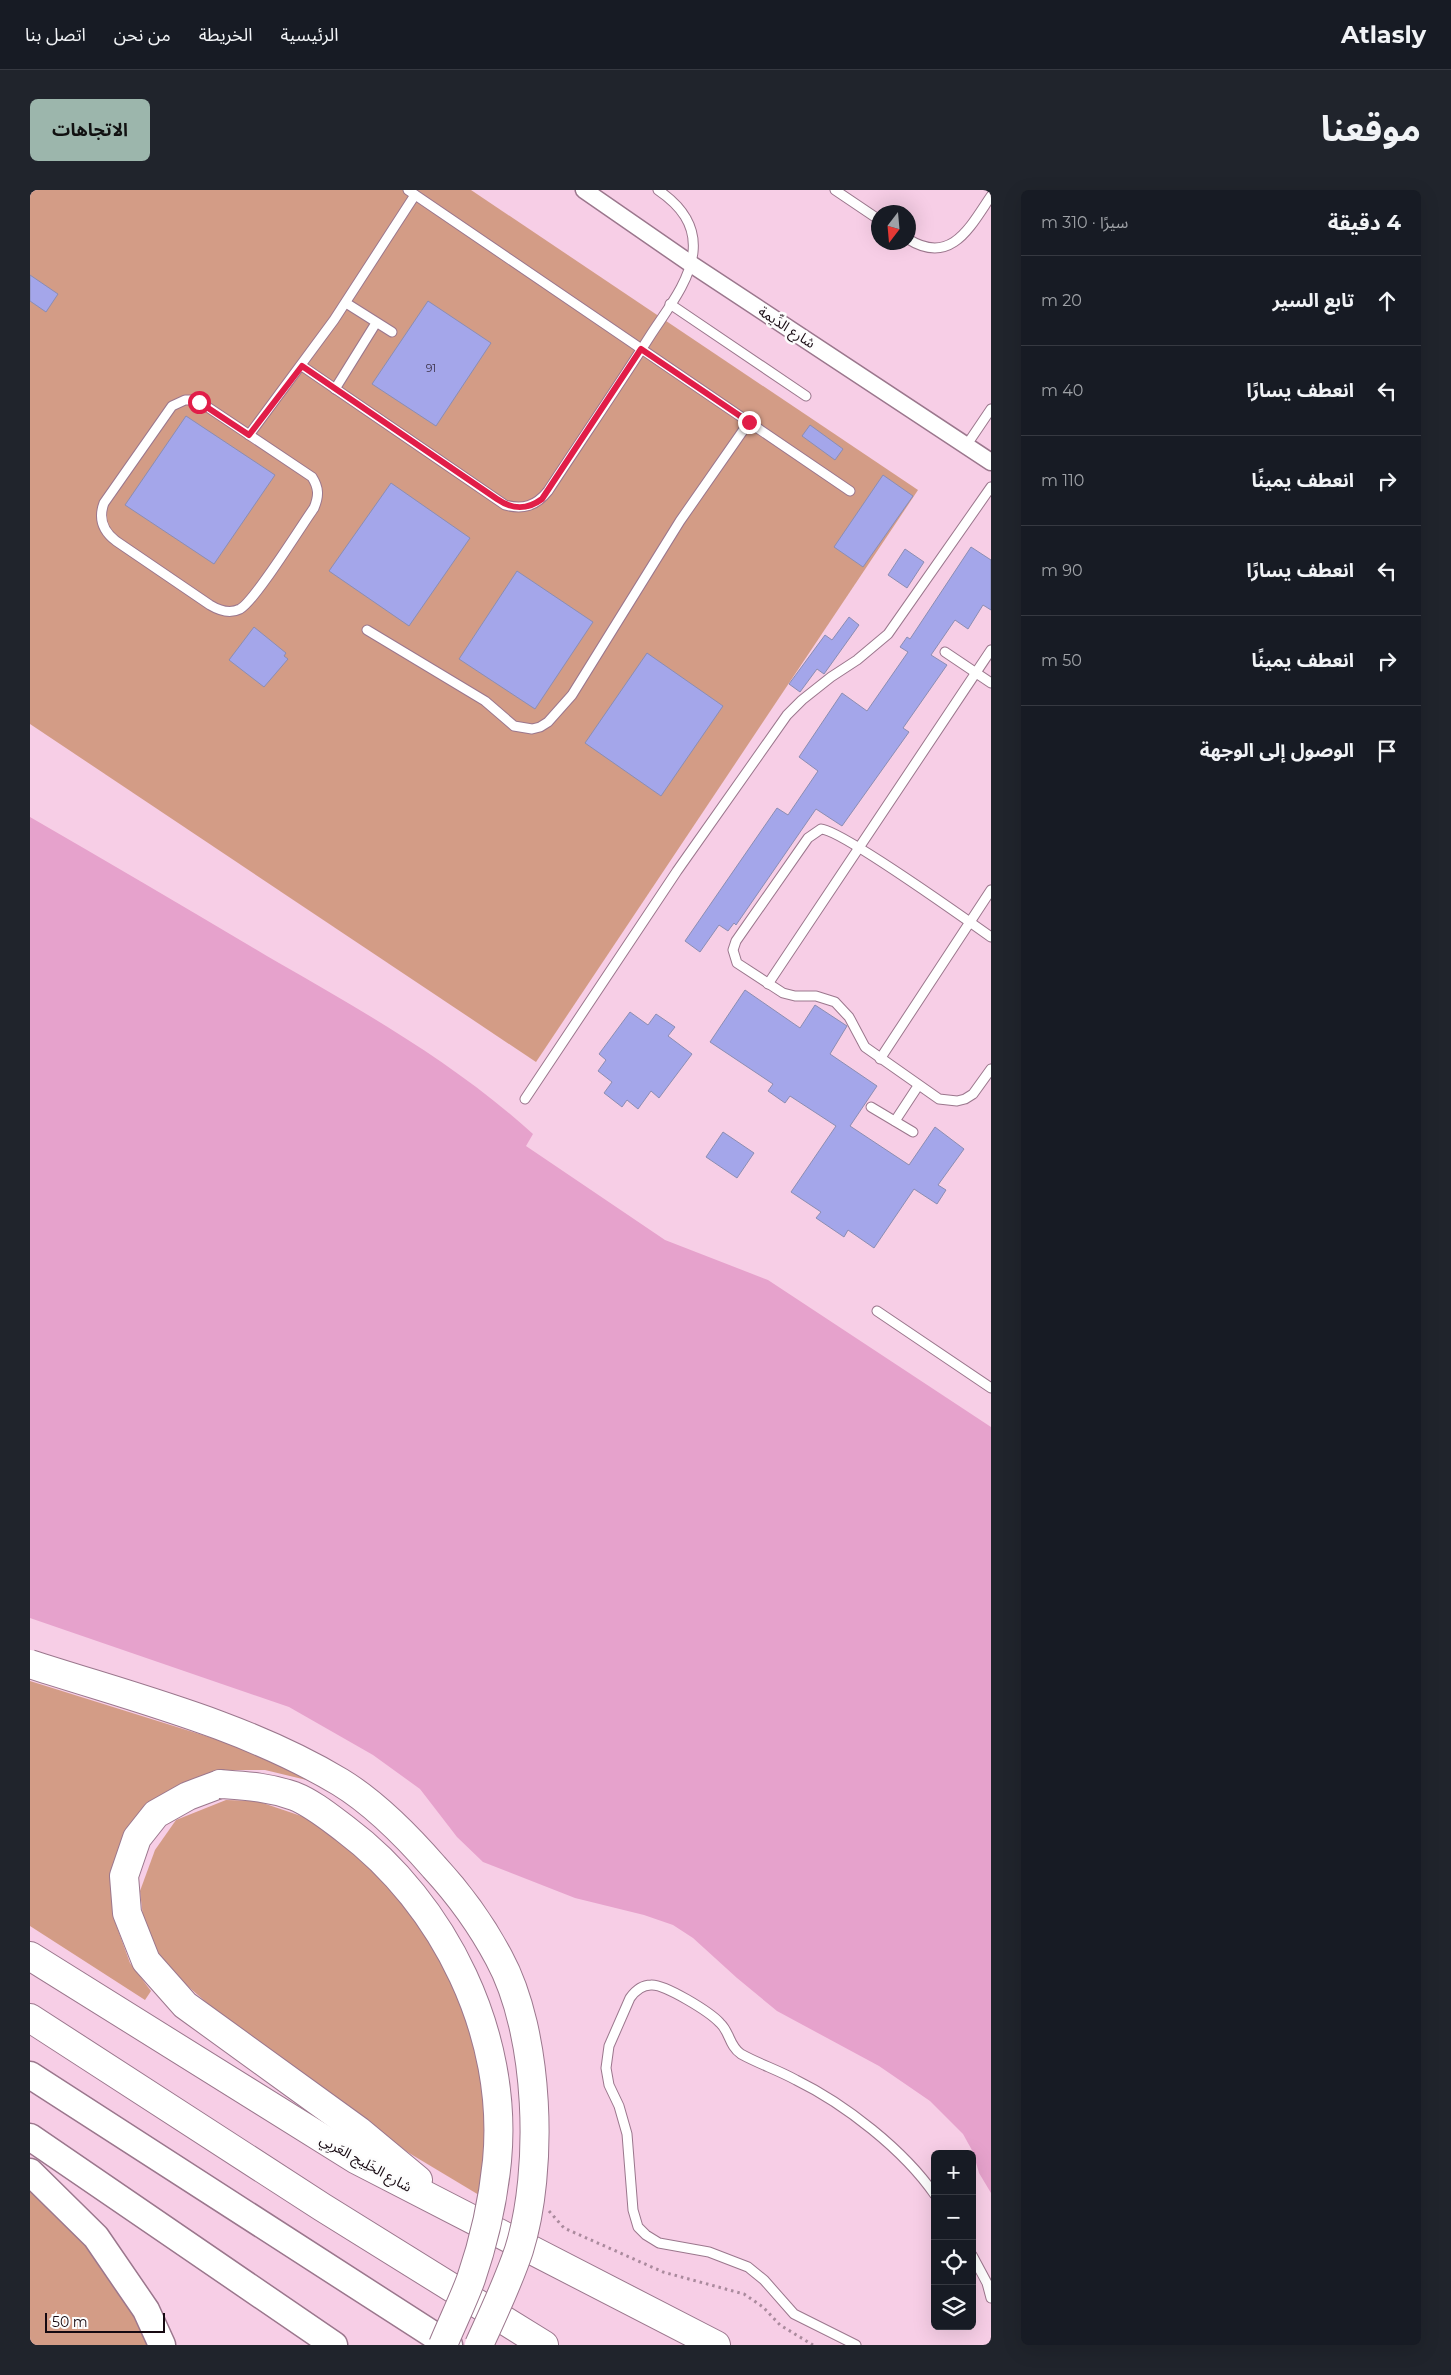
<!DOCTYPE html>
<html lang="ar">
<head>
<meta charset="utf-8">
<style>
  :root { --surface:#171b24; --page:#20242c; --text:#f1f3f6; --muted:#9ea1a6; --line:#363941; --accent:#9cb6ac }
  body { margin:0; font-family:Montserrat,"Noto Sans Arabic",sans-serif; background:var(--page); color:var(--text); direction:rtl }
  .controls { position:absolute; right:15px; bottom:15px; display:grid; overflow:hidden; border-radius:8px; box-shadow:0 5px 20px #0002 }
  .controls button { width:45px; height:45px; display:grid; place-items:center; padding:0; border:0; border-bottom:1px solid var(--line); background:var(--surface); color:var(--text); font:25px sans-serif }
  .compass { position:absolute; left:841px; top:15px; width:45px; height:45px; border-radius:50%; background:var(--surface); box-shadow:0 5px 20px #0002; rotate:196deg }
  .scale { position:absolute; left:15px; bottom:12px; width:120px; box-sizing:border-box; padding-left:5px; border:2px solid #160911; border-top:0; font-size:14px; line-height:18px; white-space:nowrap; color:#160911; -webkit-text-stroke:4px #fdfdfd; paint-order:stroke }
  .stop { position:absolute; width:15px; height:15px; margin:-11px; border:4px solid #e11d48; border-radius:50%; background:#fff }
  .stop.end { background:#e11d48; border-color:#fff; box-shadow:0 1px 5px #0008 }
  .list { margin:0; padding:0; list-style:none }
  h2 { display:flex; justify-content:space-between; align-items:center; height:65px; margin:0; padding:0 20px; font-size:21px }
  h2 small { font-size:16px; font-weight:400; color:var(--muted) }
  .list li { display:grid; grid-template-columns:32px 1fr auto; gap:15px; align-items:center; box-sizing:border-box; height:90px; padding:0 20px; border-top:1px solid var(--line) }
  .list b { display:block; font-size:19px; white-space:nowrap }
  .list em { font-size:16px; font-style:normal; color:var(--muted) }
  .icon { flex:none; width:28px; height:28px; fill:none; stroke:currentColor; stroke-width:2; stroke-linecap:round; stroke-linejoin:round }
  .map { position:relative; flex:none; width:961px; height:2155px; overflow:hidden; direction:ltr; border-radius:8px }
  header { display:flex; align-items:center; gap:30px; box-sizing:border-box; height:70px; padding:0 25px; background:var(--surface); border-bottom:1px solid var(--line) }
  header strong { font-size:24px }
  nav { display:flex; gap:28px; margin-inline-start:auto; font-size:18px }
  .intro { display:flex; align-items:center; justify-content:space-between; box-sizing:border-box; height:120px; padding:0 30px }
  h1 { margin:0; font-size:35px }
  .button { padding:12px 22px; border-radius:8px; background:var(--accent); color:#111; font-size:18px; font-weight:700 }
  main { display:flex; gap:30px; padding:0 30px }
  aside { flex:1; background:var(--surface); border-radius:8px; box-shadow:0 5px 20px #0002 }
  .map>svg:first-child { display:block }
</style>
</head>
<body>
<header>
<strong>Atlasly</strong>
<nav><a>الرئيسية</a><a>الخريطة</a><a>من نحن</a><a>اتصل بنا</a></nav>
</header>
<div class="intro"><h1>موقعنا</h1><a class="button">الاتجاهات</a></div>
<main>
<aside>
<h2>4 دقيقة<small>سيرًا · 310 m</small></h2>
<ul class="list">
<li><svg class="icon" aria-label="ahead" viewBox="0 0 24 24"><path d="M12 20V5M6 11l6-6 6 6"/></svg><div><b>تابع السير</b></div><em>20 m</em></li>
<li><svg class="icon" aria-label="left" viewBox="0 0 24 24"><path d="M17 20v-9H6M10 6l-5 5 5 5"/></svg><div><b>انعطف يسارًا</b></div><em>40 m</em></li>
<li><svg class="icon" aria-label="right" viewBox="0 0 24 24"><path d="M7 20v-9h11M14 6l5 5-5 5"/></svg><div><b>انعطف يمينًا</b></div><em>110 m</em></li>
<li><svg class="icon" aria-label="left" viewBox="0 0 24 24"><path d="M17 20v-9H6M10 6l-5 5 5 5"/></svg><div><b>انعطف يسارًا</b></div><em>90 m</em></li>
<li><svg class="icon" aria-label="right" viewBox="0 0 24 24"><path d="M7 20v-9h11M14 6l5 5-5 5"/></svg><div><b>انعطف يمينًا</b></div><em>50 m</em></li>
<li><svg class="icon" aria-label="arrive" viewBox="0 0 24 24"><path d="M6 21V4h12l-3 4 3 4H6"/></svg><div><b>الوصول إلى الوجهة</b></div></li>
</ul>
</aside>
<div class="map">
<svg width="961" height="2155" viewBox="0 0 961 2155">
  <rect width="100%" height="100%" fill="#f7cee6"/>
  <!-- green -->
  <g fill="#d39c86">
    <path d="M0,0h441l447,300 -382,572 -506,-338z"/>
    <path d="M0,1491l214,67 75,35 -54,-13h-30l-28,5 -94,102 1,42 16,44 21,28 -6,9 -115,-74z"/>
    <path d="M196,1610l31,1 50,17 88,64 65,102 28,125 -4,89 -75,-45 -194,-143 -40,-35 -18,-19 -13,-30 -4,-35 15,-41 21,-30z"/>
    <path d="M0,1996l55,55 52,72 15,32h-122z"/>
  </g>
  <!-- water -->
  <path fill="#e6a2cc" d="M0,627c83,48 166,97 249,146 89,51 178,102 254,171l-7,12 139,94 103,40 223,147v766l-12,-20 -6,-21 -10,-18 -33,-33 -51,-35 -102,-55 -40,-33 -44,-40 -20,-13 -29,-10 -69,-17 -92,-36 -26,-25 -37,-48 -47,-34 -84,-48 -259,-89z"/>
  <!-- building -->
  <g fill="#a4a6ea" stroke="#8b8db2">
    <path d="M0,85l28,19 -12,18 -16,-11z"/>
    <path d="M398,111l63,42 -55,83 -64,-42z"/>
    <path d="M156,226l89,59 -61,89 -89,-59z"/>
    <path d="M780,235l33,24 -8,11 -33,-24z"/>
    <path d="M853,285l30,21 -50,71 -29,-20z"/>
    <path d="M361,293l79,55 -61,88 -80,-55z"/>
    <path d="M941,357l20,13v50l-8,-5 -15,24 -13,-9 -24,35 16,10 -44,63 6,4 -67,94 -26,-17 -80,116 -2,-2 -6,8 -9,-6 -19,27 -15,-11 92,-133 11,7 30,-44 -19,-14 43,-64 25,18 41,-59 -8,-5 7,-10 3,2z"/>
    <path d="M875,359l19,13 -17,26 -19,-13z"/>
    <path d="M487,381l76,51 -58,87 -76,-50z"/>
    <path d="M819,427l10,8 -35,49 -7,-5 -17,23 -11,-8 36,-49 7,5z"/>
    <path d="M224,437l32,26 -2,3 4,3 -24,28 -35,-27z"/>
    <path d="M617,463l76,53 -62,90 -76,-53z"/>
    <path d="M715,800l55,38 15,-23 32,21 -17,28 47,32 -27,40 59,39 26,-38 29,22 -26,36 8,5 -9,14 -23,-15 -40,59 -26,-18 -4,7 -28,-19 5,-6 -30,-20 45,-66 -46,-30 -5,7 -17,-12 5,-7 -63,-42z"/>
    <path d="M600,822l18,13 8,-11 19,13 -7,9 24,18 -33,44 -8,-7 -13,18 -11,-9 -5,7 -18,-14 8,-11 -14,-11 8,-11 -7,-6z"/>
    <path d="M693,942l31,21 -17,25 -31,-21z"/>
  </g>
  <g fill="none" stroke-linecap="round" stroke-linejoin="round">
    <defs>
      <g id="service">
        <path d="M378,0l442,301"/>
        <path d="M805,0l43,29"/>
        <path d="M878,49c43,27 62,-12 83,-43"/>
        <path d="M316,113l46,29"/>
        <path d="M640,114l136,92"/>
        <path d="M272,176l203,139c18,5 31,1 43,-14 34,-52 69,-103 102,-155 16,-25 40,-54 43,-84 3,-28 -13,-47 -35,-62"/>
        <path d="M305,199l41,-66"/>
        <path d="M155,210h7l14,6 106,71c7,11 7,19 2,31 -13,18 -59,93 -74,101 -10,5 -20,2 -30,-4l-94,-64c-13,-10 -18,-22 -12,-38l68,-97z"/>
        <path d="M219,245l85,-115 81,-125"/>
        <path d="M936,256l25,-37"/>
        <path d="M337,440l118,71 29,25 18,3 8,-2 8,-5 24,-27 108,-174 69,-99"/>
        <path d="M915,462l46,31"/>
        <path d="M961,747c-24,-17 -152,-108 -170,-108l-13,9 -72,103 -3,9 4,13 46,30 12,3h21l19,6 14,15 16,30 74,52 18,2 8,-2 8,-5 18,-25"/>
        <path d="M738,794l223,-334"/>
        <path d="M850,869l111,-169"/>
        <path d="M495,909l152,-228 110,-156 15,-15 29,-23 26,-17 31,-26 103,-147"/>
        <path d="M841,917l42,25"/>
        <path d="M865,931l23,-35"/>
        <path d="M847,1121l114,77"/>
        <path d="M942,2065l15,28 4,15"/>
        <path d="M826,2155l-62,-31 -30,-34 -16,-13 -39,-15 -50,-9 -13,-8 -8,-8 -5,-17 -6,-76 -8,-28 -10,-21 -3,-17 3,-22 21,-48c5,-7 12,-13 21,-13 14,-1 59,27 69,38 10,9 9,23 21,31 18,10 37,16 55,26 49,24 108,70 139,115"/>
      </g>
      <path id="minor" d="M554,0l107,74 300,198"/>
      <g id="primary">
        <path d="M0,1885l419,270"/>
        <path d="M0,1947l304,208"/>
        <path d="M0,1982l66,65 50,73 16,35"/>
      </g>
      <g id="trunk">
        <path d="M190,1594l-32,12 -32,18 -19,24 -13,38 3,37 19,48 39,44 174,126 59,49"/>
        <path d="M0,1766l327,204 359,185"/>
        <path d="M0,1828l292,189 222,138"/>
      </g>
    </defs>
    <!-- service casing -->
    <use href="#service" stroke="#9b778d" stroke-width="11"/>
    <!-- minor casing -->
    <use href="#minor" stroke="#9b778d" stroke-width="19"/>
    <!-- primary casing -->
    <use href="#primary" stroke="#9b778d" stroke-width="29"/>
    <!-- trunk casing -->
    <use href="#trunk" stroke="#9b778d" stroke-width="30"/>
    <!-- path -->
    <path stroke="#aa8a9d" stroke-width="3" stroke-dasharray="2.5 4" stroke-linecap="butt" d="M519,2021l15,17 99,44 81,22 19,13 17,18 33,20"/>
    <!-- service -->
    <use href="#service" stroke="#fff" stroke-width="9"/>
    <!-- minor -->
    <use href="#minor" stroke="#fff" stroke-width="16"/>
    <!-- primary -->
    <use href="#primary" stroke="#fff" stroke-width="26"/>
    <!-- trunk -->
    <use href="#trunk" stroke="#fff" stroke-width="28"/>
    <defs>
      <g id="trunk-bridge">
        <path d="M0,1474c105,34 215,61 310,118 36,22 67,54 94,85 25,27 48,59 65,91 41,75 45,212 20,292 -11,33 -26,64 -40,95"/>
        <path d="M190,1594c27,2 48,3 74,12 18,7 35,21 51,33 100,75 164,206 152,332 -4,40 -13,80 -26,118 -8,22 -19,44 -28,66"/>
      </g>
    </defs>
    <!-- trunk-bridge casing -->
    <use href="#trunk-bridge" stroke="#9b778d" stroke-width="30" stroke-linecap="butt"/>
    <!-- trunk-bridge -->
    <use href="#trunk-bridge" stroke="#fff" stroke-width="28"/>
  </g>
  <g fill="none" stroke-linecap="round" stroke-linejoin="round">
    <!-- route -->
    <path stroke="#e11d48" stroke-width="6" d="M169,212l50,33 53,-69 195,133c16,11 30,11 45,0l99,-150 108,73"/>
  </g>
  <g text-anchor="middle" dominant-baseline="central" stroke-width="5" stroke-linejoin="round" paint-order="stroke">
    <!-- number labels -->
    <g font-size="11" fill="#3a3047">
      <text x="401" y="178">91</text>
    </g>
    <!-- street labels -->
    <g font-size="14" fill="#160911" stroke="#fdfdfd">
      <text transform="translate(757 137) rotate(33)">شارع الدِّيمة</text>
      <text transform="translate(336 1973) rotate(29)">شارع الخَلِيج العَربِي</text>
    </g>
  </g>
</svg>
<div class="controls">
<button>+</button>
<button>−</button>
<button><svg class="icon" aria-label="locate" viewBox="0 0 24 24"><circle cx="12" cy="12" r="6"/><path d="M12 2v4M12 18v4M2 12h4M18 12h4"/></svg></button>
<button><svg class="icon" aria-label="layers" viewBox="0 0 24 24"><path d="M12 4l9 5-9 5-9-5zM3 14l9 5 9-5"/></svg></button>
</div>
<svg class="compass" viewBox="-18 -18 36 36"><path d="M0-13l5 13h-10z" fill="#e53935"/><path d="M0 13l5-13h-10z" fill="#9ea1a6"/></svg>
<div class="scale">50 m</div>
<div class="stop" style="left:169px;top:212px"></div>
<div class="stop end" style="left:719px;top:232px"></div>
</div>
</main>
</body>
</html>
